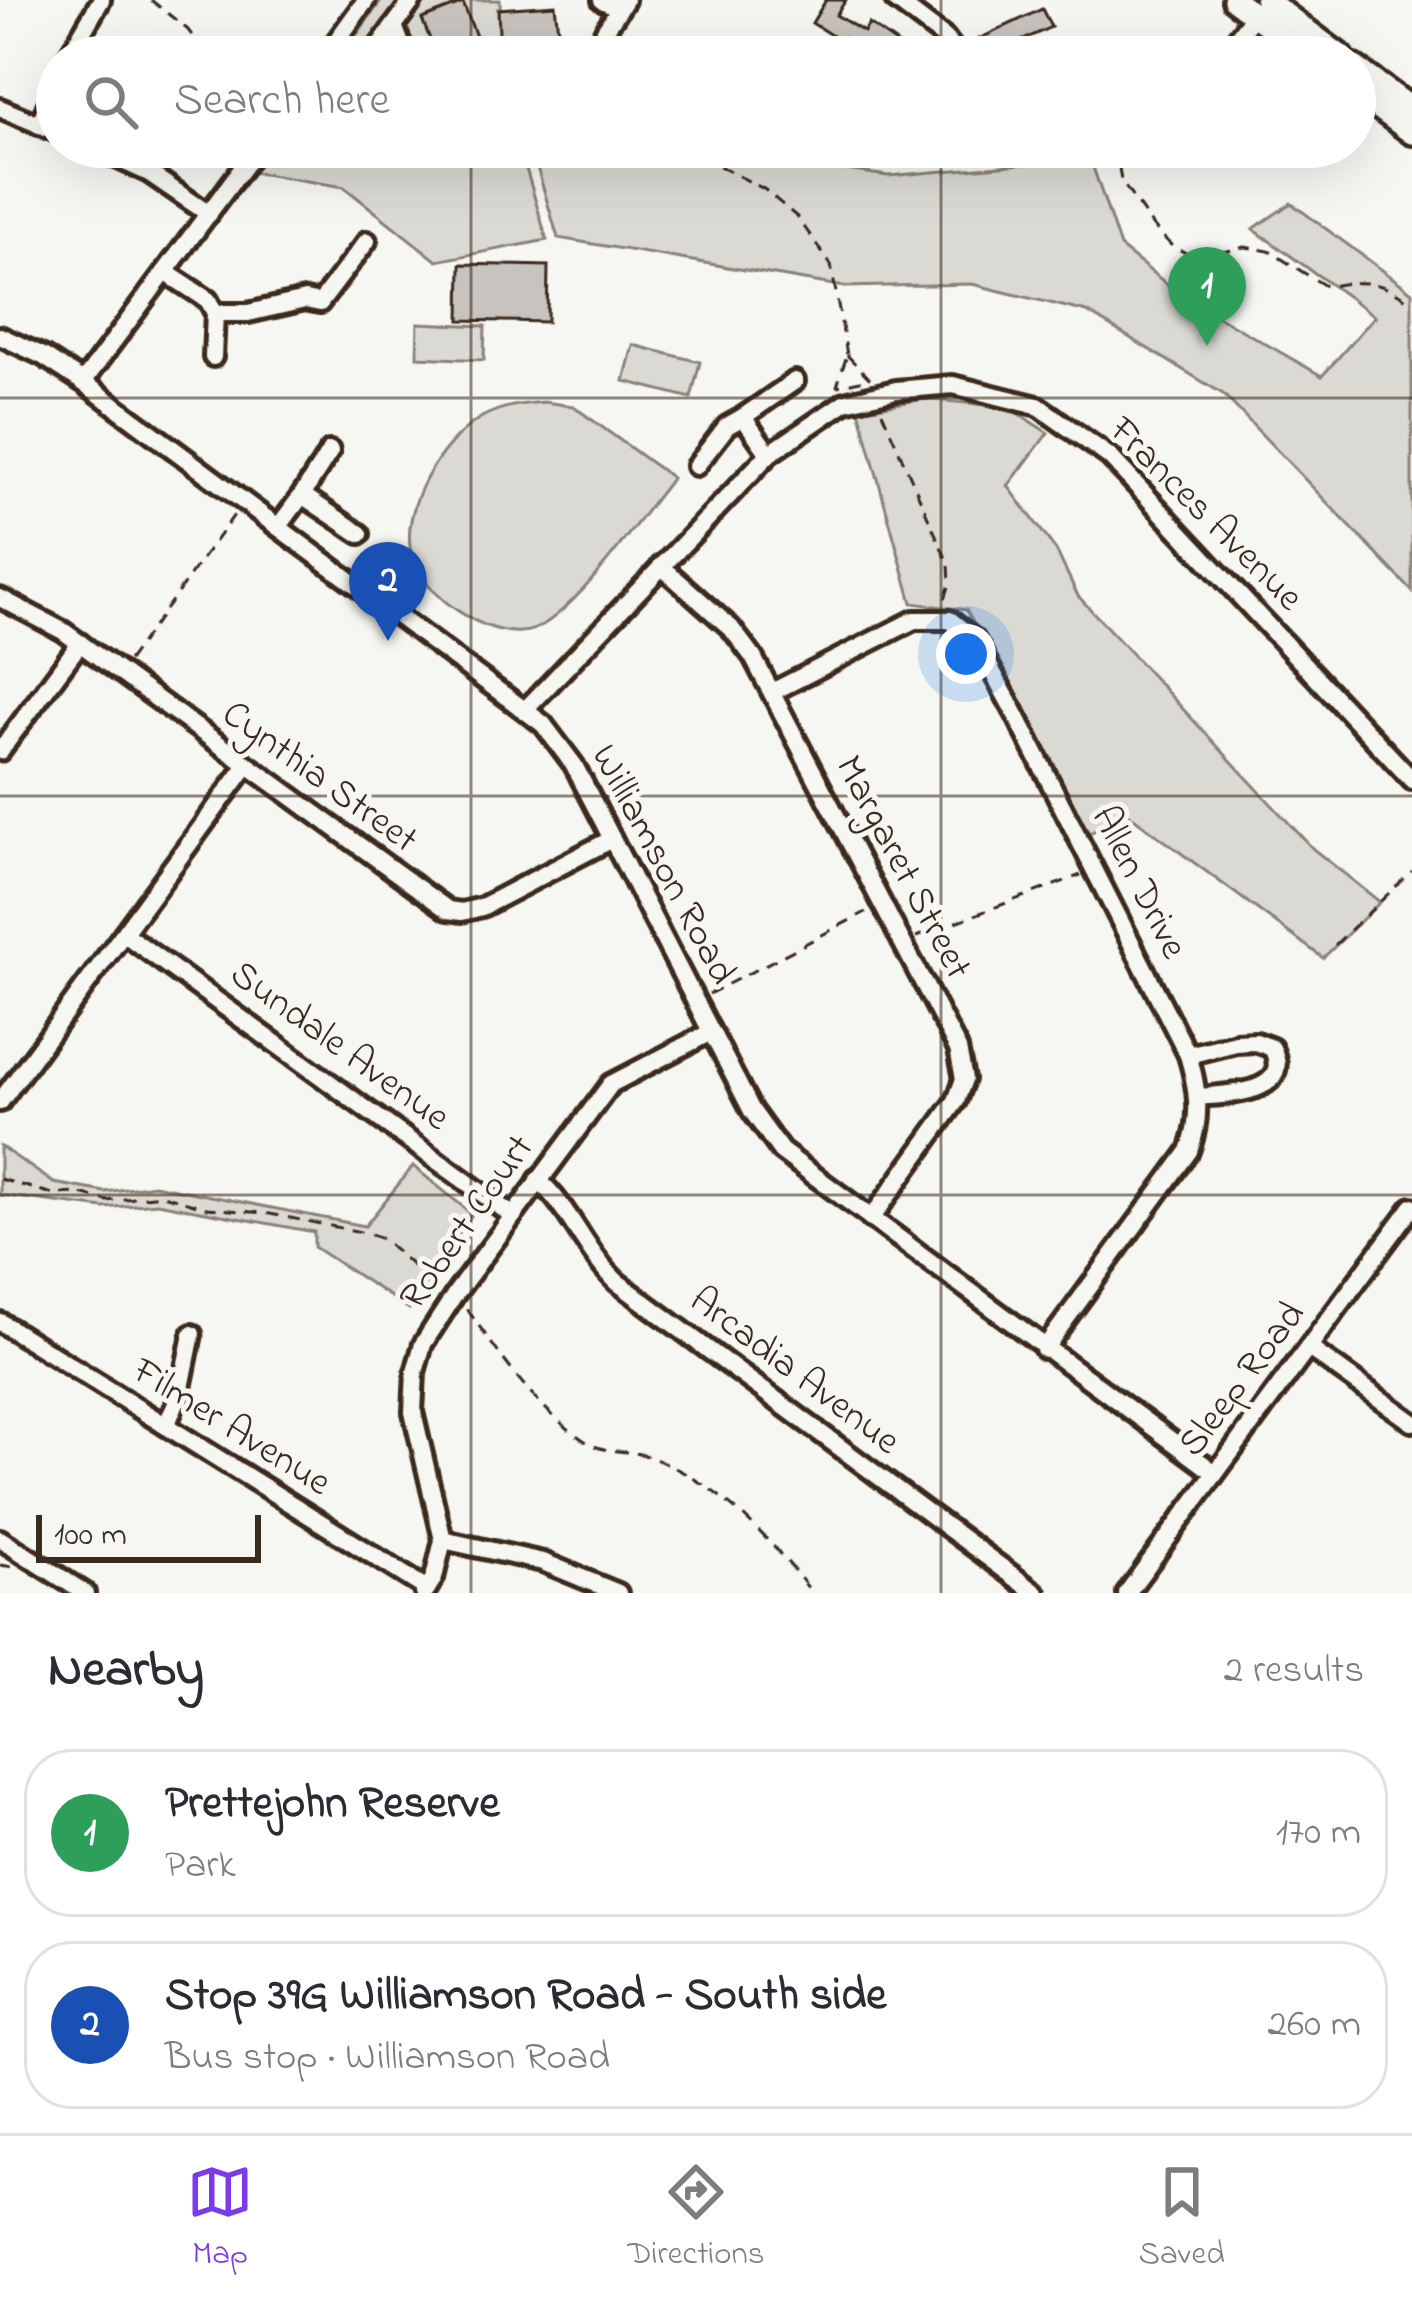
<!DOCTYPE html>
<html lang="en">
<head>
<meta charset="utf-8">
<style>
  :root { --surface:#fff; --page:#f7f7f7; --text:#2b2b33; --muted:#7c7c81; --line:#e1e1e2; --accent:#7c3aed }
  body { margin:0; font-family:"Indie Flower",sans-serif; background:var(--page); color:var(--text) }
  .scale { position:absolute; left:36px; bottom:30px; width:225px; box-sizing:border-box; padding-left:12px; border:6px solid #3b2a1e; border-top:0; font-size:33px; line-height:42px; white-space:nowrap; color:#3b2a1e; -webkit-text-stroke:9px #f6f6f2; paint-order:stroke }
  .you { position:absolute; left:966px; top:654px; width:42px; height:42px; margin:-30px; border:9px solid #fff; border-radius:50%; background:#1a73e8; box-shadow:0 0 0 18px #1a73e833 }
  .badge { display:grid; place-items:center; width:78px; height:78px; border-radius:50%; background:var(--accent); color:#fff; font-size:39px; font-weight:700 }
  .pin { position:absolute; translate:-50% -99px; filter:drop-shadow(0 3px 6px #0008) }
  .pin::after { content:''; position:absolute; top:63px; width:42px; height:36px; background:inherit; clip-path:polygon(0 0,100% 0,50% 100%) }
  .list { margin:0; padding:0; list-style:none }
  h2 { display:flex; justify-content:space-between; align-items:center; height:156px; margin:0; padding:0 48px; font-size:51px }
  h2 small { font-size:39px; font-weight:400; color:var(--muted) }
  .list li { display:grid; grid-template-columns:78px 1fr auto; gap:36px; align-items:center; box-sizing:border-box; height:168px; margin:0 24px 24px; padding:0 24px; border:3px solid var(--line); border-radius:48px }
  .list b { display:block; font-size:45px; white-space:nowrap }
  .list p { margin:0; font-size:39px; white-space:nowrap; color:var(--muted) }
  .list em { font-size:39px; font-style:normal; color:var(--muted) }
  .icon { flex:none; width:66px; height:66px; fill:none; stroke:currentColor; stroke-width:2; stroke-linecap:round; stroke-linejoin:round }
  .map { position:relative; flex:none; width:1412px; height:1593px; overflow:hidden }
  .search { position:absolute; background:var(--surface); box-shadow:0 12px 48px #0002; left:36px; right:36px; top:36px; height:132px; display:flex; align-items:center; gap:30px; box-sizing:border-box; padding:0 42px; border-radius:66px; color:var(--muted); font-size:45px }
  .sheet { height:540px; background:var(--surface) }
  nav { display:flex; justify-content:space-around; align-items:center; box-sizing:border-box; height:168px; border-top:3px solid var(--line); background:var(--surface); font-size:33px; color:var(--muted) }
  nav a { display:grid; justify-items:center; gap:6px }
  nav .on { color:var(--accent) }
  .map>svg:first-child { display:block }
</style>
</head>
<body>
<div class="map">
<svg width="1412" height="1593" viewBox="0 0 1412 1593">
  <rect width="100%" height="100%" fill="#f6f6f2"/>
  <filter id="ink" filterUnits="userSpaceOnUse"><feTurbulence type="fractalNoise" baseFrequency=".00833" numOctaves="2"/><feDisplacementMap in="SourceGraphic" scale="24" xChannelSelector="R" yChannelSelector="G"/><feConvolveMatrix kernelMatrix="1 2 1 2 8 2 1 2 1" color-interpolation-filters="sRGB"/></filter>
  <g filter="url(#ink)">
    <!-- green -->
    <g fill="#dad9d3" stroke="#8a8278" stroke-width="3">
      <path d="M382,0h118l2,57h-162z"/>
      <path d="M271,147h233l1,18h20l22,75 -110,21 -93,-74 -93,-15z"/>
      <path d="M594,147h89l205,29 202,-18 30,89 62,49 140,80 53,-60 -122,-87 38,-26 121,89v299l-189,-197 -136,-82 -115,-28 -127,3 -287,-49 -22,-74z"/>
      <path d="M418,323l67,3 -1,34 -67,-3z"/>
      <path d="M633,345l67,17 -9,36 -67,-17z"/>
      <path d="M925,399l83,8 40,26 -40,53 48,64 22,46 235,253 67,53 -57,56 -196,-145 -41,22 -120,-225 -54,-7 -53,-193z"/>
      <path d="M544,402l29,4 99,72c-33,40 -92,129 -135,150 -40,19 -113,-31 -125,-71 -14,-48 30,-117 70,-140 20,-11 40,-13 62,-15z"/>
      <path d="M0,1146l54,37 51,9 49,-7 211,41 48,-60 59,48 -63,95 -95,-62v-15l-157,-29 -53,5 -104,-13z"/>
    </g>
    <!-- building -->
    <g fill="#c8c3be" stroke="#3b2a1e" stroke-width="3">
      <path d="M826,0h20l-10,15 28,17 5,-8 36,25 -6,8h-25l-30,-20 -2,5 -30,-19z"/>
      <path d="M463,3l21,54h-47l-15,-38z"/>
      <path d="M555,5l4,34 11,-1 1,14 -71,5 -2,-48z"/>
      <path d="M1042,9l9,18 -63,29 -9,-17z"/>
      <path d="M461,264l87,2 -1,56 -87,-2z"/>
    </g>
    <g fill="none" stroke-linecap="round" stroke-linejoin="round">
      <defs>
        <g id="minor">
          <path d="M602,0l17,8"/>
          <path d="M895,0l50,38 14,19"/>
          <path d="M394,26l12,31"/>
          <path d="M68,57l33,-57"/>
          <path d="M325,57l41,-57"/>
          <path d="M371,57l42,-57"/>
          <path d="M603,57l1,-25 21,-32"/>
          <path d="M1223,57l35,-47"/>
          <path d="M0,108l57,24"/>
          <path d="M39,125l18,-42"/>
          <path d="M92,147l57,26 60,41"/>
          <path d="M851,147l44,3 43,-3"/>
          <path d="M165,272l43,28 7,13h33l57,-13 15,3 47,-62"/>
          <path d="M0,336l43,20 40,26 460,342 31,41 178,346 29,40 434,322"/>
          <path d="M213,357l2,-44"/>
          <path d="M83,382l175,-235"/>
          <path d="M330,451l-28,44 58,39"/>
          <path d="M769,454l-26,-37 52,-36"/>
          <path d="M696,466l31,-40 16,-9"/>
          <path d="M279,526l23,-31"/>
          <path d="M661,566l70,62 22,29 205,392 6,30 -8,22 -85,118"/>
          <path d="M0,598l63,33 385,279 14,2 20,-5 130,-68"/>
          <path d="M772,692l142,-72h36l25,20 40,73 173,342c10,33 14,63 1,96l-145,198"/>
          <path d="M526,709l243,-255 76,-52 51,-12 57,-5 85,21 72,51 302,323"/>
          <path d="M0,751l80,-108"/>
          <path d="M126,935l386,280"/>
          <path d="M1188,1055l48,-12 20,-1 16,6c23,46 -45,46 -74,49"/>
          <path d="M0,1102l247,-337"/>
          <path d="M538,1180c33,29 47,72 79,102l419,311"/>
          <path d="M0,1322l427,267"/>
          <path d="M1309,1348l103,74"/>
          <path d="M166,1426l14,-33 12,-59"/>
          <path d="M0,1539l85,54"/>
          <path d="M443,1540l100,22 75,31"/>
          <path d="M424,1593l10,-15 9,-38 -30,-128 2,-40 8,-28 33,-51 155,-209 100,-52"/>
          <path d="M1127,1593l285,-386"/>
        </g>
        <g id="major">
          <path d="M1234,0l76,57"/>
          <path d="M1266,0l76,57"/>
          <path d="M1355,67l57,42"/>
          <path d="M1355,90l57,43"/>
        </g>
      </defs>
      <!-- minor casing -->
      <use href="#minor" stroke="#3b2a1e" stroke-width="26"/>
      <!-- major casing -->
      <use href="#major" stroke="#3b2a1e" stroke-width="30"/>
      <!-- path -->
      <g stroke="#3b2a1e" stroke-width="3" stroke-dasharray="12 9" stroke-linecap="butt">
        <path d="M151,0l37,30 20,27"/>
        <path d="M383,147h15"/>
        <path d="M682,147l82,42 34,29 33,47 16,90"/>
        <path d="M1116,147l5,34 31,44 20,21 24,12 49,-11 24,4 58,36c35,-8 56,-6 85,16"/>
        <path d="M847,355l23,24 -33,7z"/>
        <path d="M882,412l67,153 1,18 -6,20"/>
        <path d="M128,661l106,-146"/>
        <path d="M916,937l165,-62"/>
        <path d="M1335,945l77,-74"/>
        <path d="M709,994l157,-82"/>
        <path d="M0,1179l53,15 24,-1 30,8 56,-6 44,13 58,5 101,20 17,6 55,50"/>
        <path d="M467,1309c34,48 72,104 123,135 16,9 36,6 54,11 69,23 125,81 168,138"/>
        <path d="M0,1565l13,2"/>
      </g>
      <!-- minor -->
      <use href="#minor" stroke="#f6f6f2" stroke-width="16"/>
      <!-- major -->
      <use href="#major" stroke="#f6f6f2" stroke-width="21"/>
    </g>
  </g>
  <!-- grid -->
  <path fill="none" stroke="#3b2a1e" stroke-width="3" stroke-opacity="0.55" d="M471,0v57M941,0v57M471,147v1446M941,147v1446M0,398h1412M0,796h1412M0,1195h1412"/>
  <g text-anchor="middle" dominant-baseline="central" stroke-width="10" stroke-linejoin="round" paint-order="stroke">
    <!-- street labels -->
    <g font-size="39" fill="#3b2a1e" stroke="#f6f6f2">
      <text transform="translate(1205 515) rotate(45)">Frances Avenue</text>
      <text transform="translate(319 778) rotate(36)">Cynthia Street</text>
      <text transform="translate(662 865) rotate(62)">Williamson Road</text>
      <text transform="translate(902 868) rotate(62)">Margaret Street</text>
      <text transform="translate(1138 883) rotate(63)">Allen Drive</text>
      <text transform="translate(339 1047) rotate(36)">Sundale Avenue</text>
      <text transform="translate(468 1223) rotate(-55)">Robert Court</text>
      <text transform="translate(794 1372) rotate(37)">Arcadia Avenue</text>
      <text transform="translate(1243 1380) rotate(-53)">Sleep Road</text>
      <text transform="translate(231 1428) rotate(32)">Filmer Avenue</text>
    </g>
  </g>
</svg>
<div class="scale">100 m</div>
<div class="you"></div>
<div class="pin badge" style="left:1207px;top:346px;background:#2e9e5b">1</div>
<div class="pin badge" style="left:388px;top:641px;background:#1a4fb4">2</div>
<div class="search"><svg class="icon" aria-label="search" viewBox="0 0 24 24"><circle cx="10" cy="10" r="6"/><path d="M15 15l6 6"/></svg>Search here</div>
</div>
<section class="sheet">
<h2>Nearby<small>2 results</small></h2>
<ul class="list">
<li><span class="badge" style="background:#2e9e5b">1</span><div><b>Prettejohn Reserve</b><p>Park</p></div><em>170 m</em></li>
<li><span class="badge" style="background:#1a4fb4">2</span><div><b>Stop 39G Williamson Road - South side</b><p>Bus stop · Williamson Road</p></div><em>260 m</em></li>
</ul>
</section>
<nav>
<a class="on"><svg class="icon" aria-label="map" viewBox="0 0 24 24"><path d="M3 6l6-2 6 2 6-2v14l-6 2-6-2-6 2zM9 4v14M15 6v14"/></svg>Map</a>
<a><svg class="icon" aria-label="directions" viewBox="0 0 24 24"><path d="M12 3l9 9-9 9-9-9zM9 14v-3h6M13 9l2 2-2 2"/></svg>Directions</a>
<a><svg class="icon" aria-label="saved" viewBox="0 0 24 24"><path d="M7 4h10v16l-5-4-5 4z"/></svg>Saved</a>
</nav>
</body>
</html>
